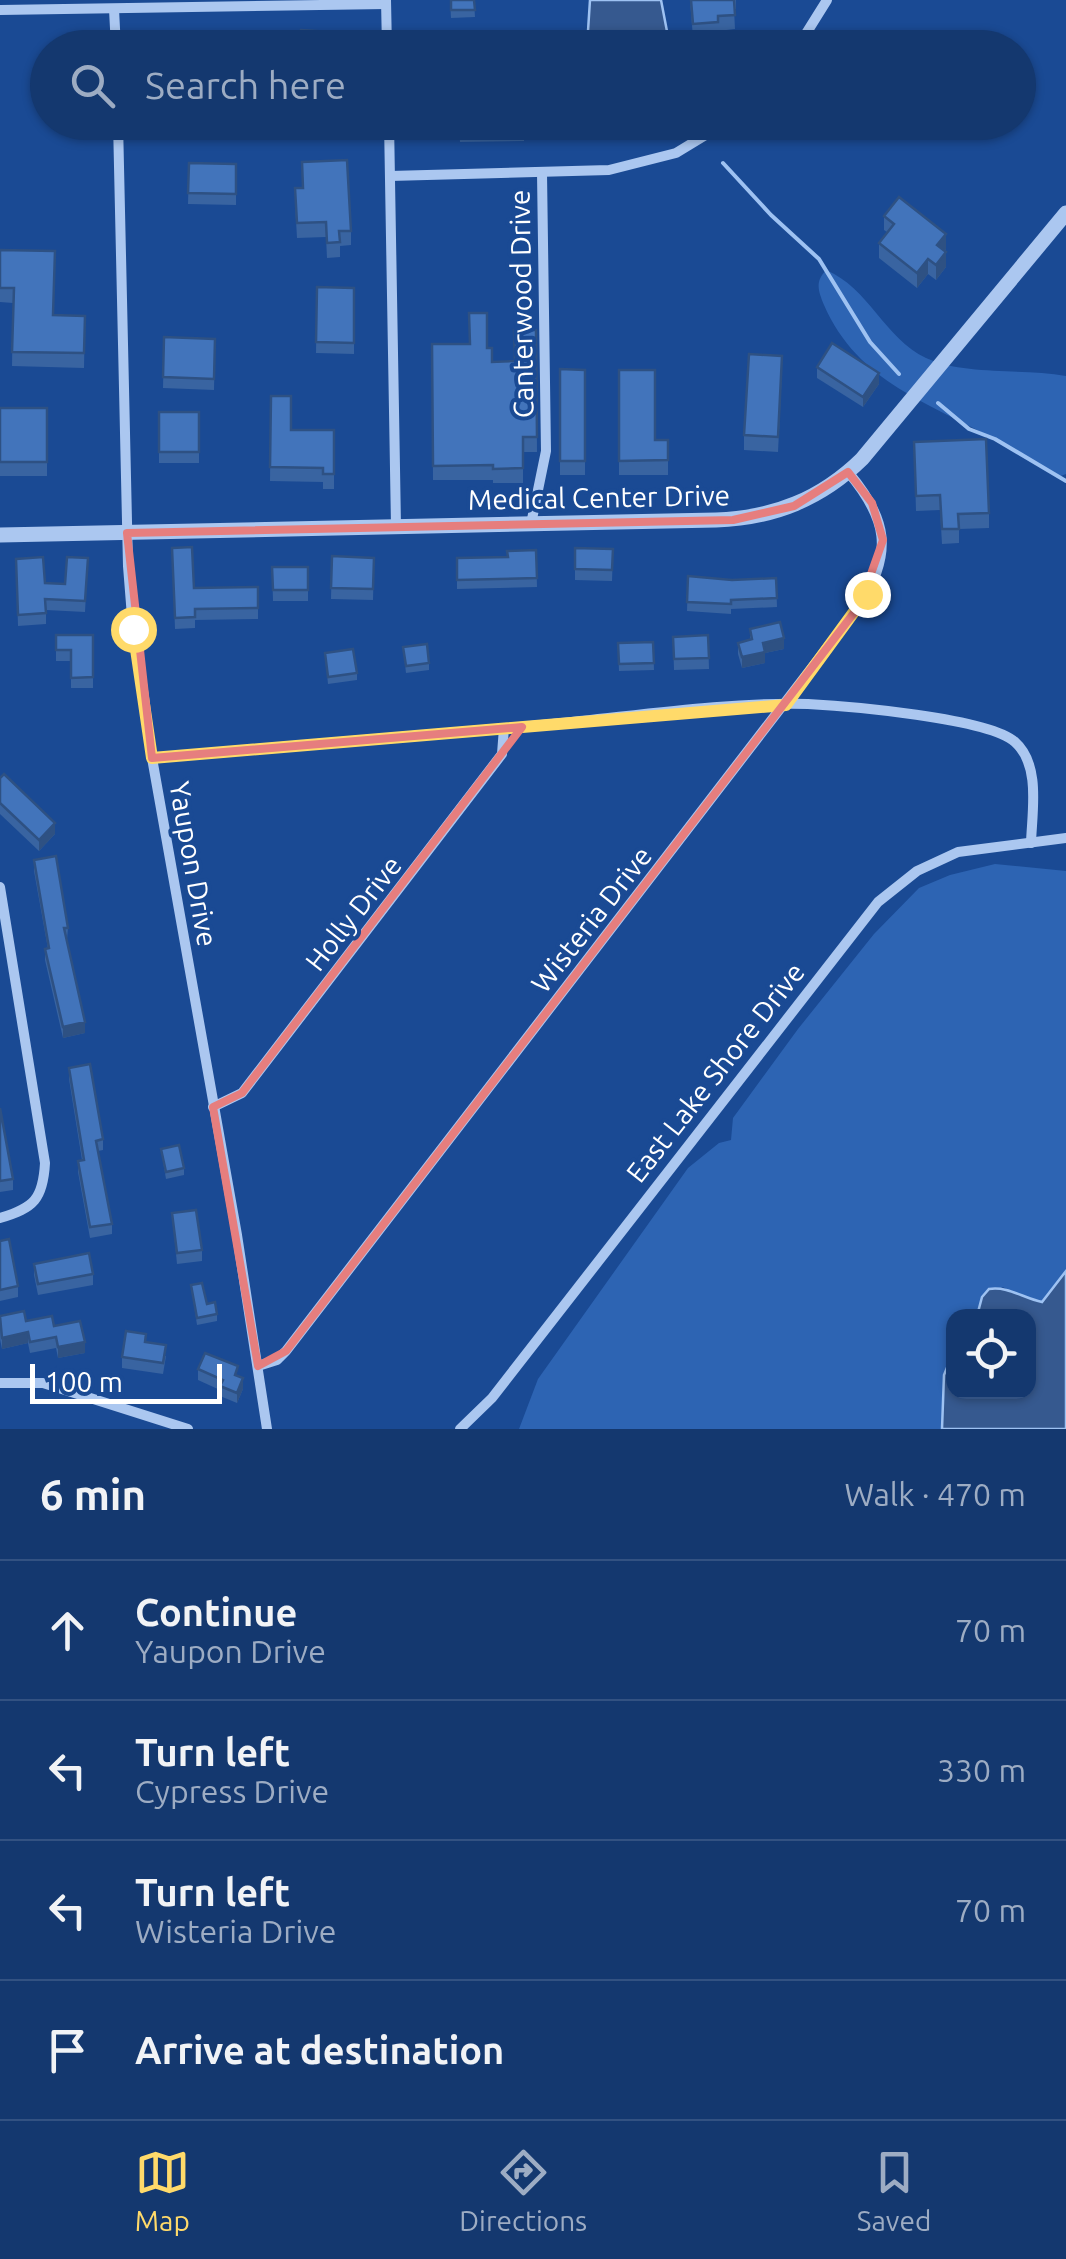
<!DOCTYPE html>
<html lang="en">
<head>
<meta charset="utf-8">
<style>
  :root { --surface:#14386f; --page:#1d3f74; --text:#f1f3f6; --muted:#9dacc3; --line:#335282; --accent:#ffda6a }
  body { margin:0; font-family:Ubuntu,sans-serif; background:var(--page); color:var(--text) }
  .controls { position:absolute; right:30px; bottom:30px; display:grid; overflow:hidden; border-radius:20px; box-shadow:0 2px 8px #0004 }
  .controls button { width:90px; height:90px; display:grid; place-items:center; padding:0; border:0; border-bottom:2px solid var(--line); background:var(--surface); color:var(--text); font:50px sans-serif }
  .scale { position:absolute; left:30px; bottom:25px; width:192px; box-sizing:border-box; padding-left:10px; border:5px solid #fff; border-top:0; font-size:28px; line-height:35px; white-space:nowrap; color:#fff; -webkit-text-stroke:8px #1a4a94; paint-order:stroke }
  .stop { position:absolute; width:30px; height:30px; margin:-22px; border:8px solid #ffda6a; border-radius:50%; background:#fff }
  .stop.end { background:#ffda6a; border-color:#fff; box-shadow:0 2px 10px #0008 }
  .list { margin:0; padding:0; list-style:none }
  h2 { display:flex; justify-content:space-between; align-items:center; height:130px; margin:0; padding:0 40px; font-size:42px }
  h2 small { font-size:32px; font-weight:400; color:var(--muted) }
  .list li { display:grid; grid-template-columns:65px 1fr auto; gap:30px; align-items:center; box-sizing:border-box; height:140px; padding:0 40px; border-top:2px solid var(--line) }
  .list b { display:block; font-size:38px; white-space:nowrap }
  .list p { margin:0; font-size:32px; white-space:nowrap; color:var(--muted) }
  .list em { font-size:32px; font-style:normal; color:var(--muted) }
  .icon { flex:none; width:55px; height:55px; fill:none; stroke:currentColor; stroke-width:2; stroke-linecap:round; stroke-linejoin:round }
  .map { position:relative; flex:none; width:1066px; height:1429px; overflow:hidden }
  .search { position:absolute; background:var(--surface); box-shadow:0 2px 8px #0004; left:30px; right:30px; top:30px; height:110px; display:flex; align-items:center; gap:25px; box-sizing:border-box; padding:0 35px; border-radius:55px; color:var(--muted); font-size:38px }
  .sheet { height:690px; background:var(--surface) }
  nav { display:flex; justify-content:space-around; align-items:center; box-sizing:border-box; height:140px; border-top:2px solid var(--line); background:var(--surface); font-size:28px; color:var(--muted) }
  nav a { display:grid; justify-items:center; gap:5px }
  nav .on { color:var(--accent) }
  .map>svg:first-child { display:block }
</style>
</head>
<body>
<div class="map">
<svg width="1066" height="1429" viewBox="0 0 1066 1429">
  <rect width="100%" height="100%" fill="#1a4a94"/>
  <!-- green -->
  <g fill="#2d64b3">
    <path d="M826,270c43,18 58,68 100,88 39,18 97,10 140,18v98l-8,3c-20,-12 -39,-25 -60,-36 -68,-38 -140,-58 -174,-136 -6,-15 -9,-23 2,-35z"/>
    <path d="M995,864l71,7v400l-24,31 -21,-4 -18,-11 -21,10 -5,19h-23l-1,37 -3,4 -8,72h-423l19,-50 150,-211 31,-25 12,-3 2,-22 65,-89 76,-95 45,-46 31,-13z"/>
  </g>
  <!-- water -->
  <g fill="#36598f" stroke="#9ec2f2" stroke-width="2.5">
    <path d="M590,0h71l9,47h-89l7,-16z"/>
    <path d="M1066,1271v158h-124l2,-54 9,-22 1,39h74v-76h-51l5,-19 7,-8c19,-3 34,9 53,13z"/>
  </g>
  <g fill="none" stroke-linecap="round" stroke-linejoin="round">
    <!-- stream -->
    <g stroke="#9ec2f2" stroke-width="4">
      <path d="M723,163l48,52 48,44 51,83 29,32"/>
      <path d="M938,403l31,26 26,10 71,42"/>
    </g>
    <!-- minor -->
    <g stroke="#abc7f0" stroke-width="10">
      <path d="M386,0l1,48"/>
      <path d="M114,9l2,39"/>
      <path d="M0,10l386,-6"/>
      <path d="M797,48l30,-48"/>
      <path d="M118,122l10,444 5,63 19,129 85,477 30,194"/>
      <path d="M389,122l7,404"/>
      <path d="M390,176l219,-6 67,-17 51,-31"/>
      <path d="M531,524l15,-73 -4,-278"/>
      <path d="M152,758c134,-11 267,-22 400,-34 84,-8 171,-22 256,-20 39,2 181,14 207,38 26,23 17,70 16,101"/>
      <path d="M0,887l45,276c-2,36 -11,45 -45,55"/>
      <path d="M213,1107l29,-14 260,-339 2,-26"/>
      <path d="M258,1366l19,-6 9,-9 574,-746c34,-53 27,-87 -12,-133"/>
      <path d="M0,1383h43l145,46"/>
      <path d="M460,1429l32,-31 386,-496 39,-31 41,-19 108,-14"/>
    </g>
    <!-- tertiary -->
    <path stroke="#abc7f0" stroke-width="15" d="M0,535l716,-15c58,-2 105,-21 146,-61l204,-246"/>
  </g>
  <!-- wall -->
  <g fill="#3964a1">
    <path d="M450,0h24l1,17 -24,1z"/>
    <path d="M690,0h46v9h-2l1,20 -17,2v5l-25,2z"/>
    <path d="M459,122h65v19l-64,1z"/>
    <path d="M189,163l47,1v41l-48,-1z"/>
    <path d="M295,203l56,28v14l-11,1v11l-13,1 -1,-21 -29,1z"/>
    <path d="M884,216l62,33 -2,2 2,16 -10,13 -8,-6 -11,14 -38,-30v-15l8,-11 -3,-2z"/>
    <path d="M0,250l54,65 31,1 -1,52 -72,-2 1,-63 -13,-1z"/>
    <path d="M317,287l37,1v66l-38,-1z"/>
    <path d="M536,330l1,122h-14v31h-30v-3h-60l-1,-136 55,4 5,14 23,-1z"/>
    <path d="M164,337l51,2 -1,51 -51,-2z"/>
    <path d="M817,367l62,17 -16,23 -46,-29z"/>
    <path d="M560,369l25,1v105h-25z"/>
    <path d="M619,370l36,70h13v35h-49z"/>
    <path d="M782,370l-4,82 -34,-2v-15z"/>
    <path d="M271,396l20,34h43v59h-11v-7l-53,-1z"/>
    <rect x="0" y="408" width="47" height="68"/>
    <rect x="159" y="412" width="40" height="51"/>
    <path d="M914,442l75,71v15l-30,1v14l-17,1 -2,-34 -24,1z"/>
    <path d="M172,548l22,40 64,-1v32l-63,1v8l-20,1z"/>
    <path d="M575,548l38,1 -1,32 -37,-1z"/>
    <path d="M536,550l1,37 -80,2v-31l51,-1z"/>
    <path d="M332,556l42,2 -1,42 -42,-1z"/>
    <path d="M88,558l-3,54 -39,-2v14l-28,2 -2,-67 29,24 20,1z"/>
    <path d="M272,567h36v34h-35z"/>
    <path d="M688,576l44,4 44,-2 1,29 -46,2v5l-44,-3z"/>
    <path d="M750,629l34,20 -19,4v10l-23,5 -4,-14v-11l12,-3z"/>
    <path d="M56,635h37v53h-22v-27h-15z"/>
    <path d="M708,635l1,34 -35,1 -1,-33z"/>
    <path d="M653,642l1,28 -35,1 -1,-28z"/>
    <path d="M403,647l26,16v7l-23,3z"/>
    <path d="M325,653l32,20v7l-29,4z"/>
    <path d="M0,778l55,56 -16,17 -39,-37z"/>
    <path d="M34,860l34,68 -1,11 18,94 -22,5 -18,-78v-11h3l-14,-78z"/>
    <path d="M69,1068l34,71v11l-5,1 14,73v10l-22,4 -12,-66v-11l4,-1 -13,-81z"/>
    <path d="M0,1108l13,71v11l-13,2z"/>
    <path d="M161,1149l23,19v7l-18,4z"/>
    <path d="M172,1213l30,37v11l-25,3z"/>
    <path d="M0,1241l18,45v11l-18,4z"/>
    <path d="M34,1264l59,10v11l-55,10 -4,-20z"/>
    <path d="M191,1285l26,29v7l-20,4z"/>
    <path d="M0,1316l54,10 31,27 -27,5 -2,-10 -26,5 -2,-10 -26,6 -2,-10z"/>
    <path d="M166,1356l-3,18 -41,-6v-11z"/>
    <path d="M198,1369l40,7 5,13 -6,14 -17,-7v-6l-22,-10z"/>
  </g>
  <!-- shaded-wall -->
  <g fill="#2e5183">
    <path d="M946,234v15l-9,10v-14z"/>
    <path d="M946,252v15l-10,13v-15z"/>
    <path d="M928,259v15l-11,14v-15z"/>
    <path d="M879,373v11l-16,23v-10z"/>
    <path d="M784,638v11l-19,4v10l-23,5v-11l21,-14z"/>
    <path d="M55,823v11l-16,17v-11z"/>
    <path d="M85,1022v11l-22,5v-11z"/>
    <path d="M28,1332v11l-26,6v-11z"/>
    <path d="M85,1342v11l-27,5v-11z"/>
    <path d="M243,1378v11l-6,14v-10z"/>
  </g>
  <!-- building -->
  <g fill="#4274bb" stroke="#2e5183" stroke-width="2.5">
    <path d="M451,0h23l1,10h-24z"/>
    <path d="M691,0h43l1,15 -17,1v6l-25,2z"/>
    <path d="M301,30l42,3 -1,15h-42z"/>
    <path d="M459,122h65v4l-64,1z"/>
    <path d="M347,160l4,71h-12l1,11 -13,1 -1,-21 -29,1 -2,-35h8l-1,-26z"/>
    <path d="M189,163l47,1v30l-48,-1z"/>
    <path d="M899,197l47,37 -9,11 9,7 -10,13 -8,-6 -11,14 -38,-30 15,-19 -10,-8z"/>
    <path d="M0,250l55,1 -2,64 32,1 -1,37 -72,-1 2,-64h-14z"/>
    <path d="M317,287l37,1v55l-38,-1z"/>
    <path d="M469,313h18v35h5v14l23,-1 -1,-31h22l1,107h-14v31l-30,1v-4l-60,1 -1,-122h38z"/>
    <path d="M164,337l51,2 -1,40 -51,-2z"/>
    <path d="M832,343l47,30 -16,24 -46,-30z"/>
    <path d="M749,354l33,2 -4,81 -34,-2z"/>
    <path d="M560,369l25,1v91h-25z"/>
    <path d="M619,370h36v70h13v20l-49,1z"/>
    <path d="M271,396h20v34h43v44h-11v-6l-53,-1z"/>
    <rect x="0" y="408" width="47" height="54"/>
    <rect x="159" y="412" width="40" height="40"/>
    <path d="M986,439l3,74 -31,1 1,15h-17l-2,-34 -24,1 -2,-54z"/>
    <path d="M192,547l2,41 64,-1v21l-63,1v8l-20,1 -3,-70z"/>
    <path d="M575,548l38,1 -1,21 -37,-1z"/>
    <path d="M536,550l1,28 -80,2v-22l51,-1 -1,-6z"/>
    <path d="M332,556l42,2 -1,31 -42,-1z"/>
    <path d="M43,557l2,26 20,1 2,-27 21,1 -3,43 -40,-2 1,14 -28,2 -2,-56z"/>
    <path d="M272,567h36v23h-35z"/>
    <path d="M688,576l44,4 44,-2 1,20 -46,2v4l-44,-2z"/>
    <path d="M780,622l4,16 -21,5 2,9 -23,5 -4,-14 14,-4 -2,-10z"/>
    <path d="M56,635h37v42l-22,1v-28h-15z"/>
    <path d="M708,635l1,23 -35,1 -1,-22z"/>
    <path d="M653,642l1,21 -35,1 -1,-21z"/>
    <path d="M427,644l2,19 -23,3 -3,-19z"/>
    <path d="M353,649l4,24 -29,4 -3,-24z"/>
    <path d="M4,774l51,49 -16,17 -39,-37v-25z"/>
    <path d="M56,856l12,72h-4l21,94 -22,5 -18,-78 4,-1 -15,-88z"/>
    <path d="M90,1064l13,75 -7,2 16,83 -22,3 -12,-66 6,-1 -15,-92z"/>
    <path d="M0,1108l13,71 -13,2z"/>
    <path d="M179,1145l5,23 -18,4 -5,-23z"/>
    <path d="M196,1210l6,40 -25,3 -5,-40z"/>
    <path d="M9,1239l9,47 -18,4v-49z"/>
    <path d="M89,1253l4,21 -55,10 -4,-20z"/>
    <path d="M202,1283l5,21 8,-2 2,12 -20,4 -6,-33z"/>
    <path d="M24,1311l2,10 26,-5 2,10 26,-5 5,21 -27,5 -2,-10 -26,5 -2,-10 -26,6 -2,-22z"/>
    <path d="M126,1331l20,3 -1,8 21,3 -3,18 -41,-6z"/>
    <path d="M205,1353l33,13 -3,9 8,3 -6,15 -17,-7 3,-6 -25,-11z"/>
  </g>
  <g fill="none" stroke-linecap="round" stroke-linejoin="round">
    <!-- route -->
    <path stroke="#ffda6a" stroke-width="12" d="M133,629l19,129 634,-53 81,-111"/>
  </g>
  <!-- marked area -->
  <path fill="none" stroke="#e67e7e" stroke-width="8" stroke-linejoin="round" d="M848,472l24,31 11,37 -23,65 -574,746 -28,15 -45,-259 29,-14 280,-366 -370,31 -25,-225 606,-13 61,-14z"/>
  <g text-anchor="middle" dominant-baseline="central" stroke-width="8" stroke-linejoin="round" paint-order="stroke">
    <!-- street labels -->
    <g font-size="28" fill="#fff" stroke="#1a4a94">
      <text transform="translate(521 304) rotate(-91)">Canterwood Drive</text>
      <text transform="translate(599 497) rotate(-1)">Medical Center Drive</text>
      <text transform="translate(194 864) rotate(80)">Yaupon Drive</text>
      <text transform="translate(353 913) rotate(-52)">Holly Drive</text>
      <text transform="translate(591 919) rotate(-52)">Wisteria Drive</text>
      <text transform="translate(715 1072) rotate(-52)">East Lake Shore Drive</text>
    </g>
  </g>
</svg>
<div class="controls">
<button><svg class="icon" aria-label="locate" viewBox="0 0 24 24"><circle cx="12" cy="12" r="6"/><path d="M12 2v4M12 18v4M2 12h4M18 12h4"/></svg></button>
</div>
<div class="scale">100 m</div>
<div class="stop" style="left:133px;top:629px"></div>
<div class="stop end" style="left:867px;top:594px"></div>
<div class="search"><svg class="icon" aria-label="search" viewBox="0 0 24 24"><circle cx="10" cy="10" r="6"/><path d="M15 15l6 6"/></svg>Search here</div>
</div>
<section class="sheet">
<h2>6 min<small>Walk · 470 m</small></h2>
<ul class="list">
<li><svg class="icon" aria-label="ahead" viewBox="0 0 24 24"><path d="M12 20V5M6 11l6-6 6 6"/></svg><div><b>Continue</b><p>Yaupon Drive</p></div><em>70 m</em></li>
<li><svg class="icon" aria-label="left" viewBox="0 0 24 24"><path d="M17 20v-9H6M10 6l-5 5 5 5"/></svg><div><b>Turn left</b><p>Cypress Drive</p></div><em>330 m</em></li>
<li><svg class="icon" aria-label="left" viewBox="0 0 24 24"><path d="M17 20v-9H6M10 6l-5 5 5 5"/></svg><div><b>Turn left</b><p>Wisteria Drive</p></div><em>70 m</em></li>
<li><svg class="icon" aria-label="arrive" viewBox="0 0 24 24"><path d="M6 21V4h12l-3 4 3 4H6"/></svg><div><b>Arrive at destination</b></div></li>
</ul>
</section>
<nav>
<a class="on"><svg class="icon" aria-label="map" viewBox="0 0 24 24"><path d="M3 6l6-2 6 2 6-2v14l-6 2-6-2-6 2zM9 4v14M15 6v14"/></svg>Map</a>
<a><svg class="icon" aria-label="directions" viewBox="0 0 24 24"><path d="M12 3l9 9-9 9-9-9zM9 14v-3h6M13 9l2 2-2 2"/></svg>Directions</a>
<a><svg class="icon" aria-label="saved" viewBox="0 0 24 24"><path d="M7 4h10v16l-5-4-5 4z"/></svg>Saved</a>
</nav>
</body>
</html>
